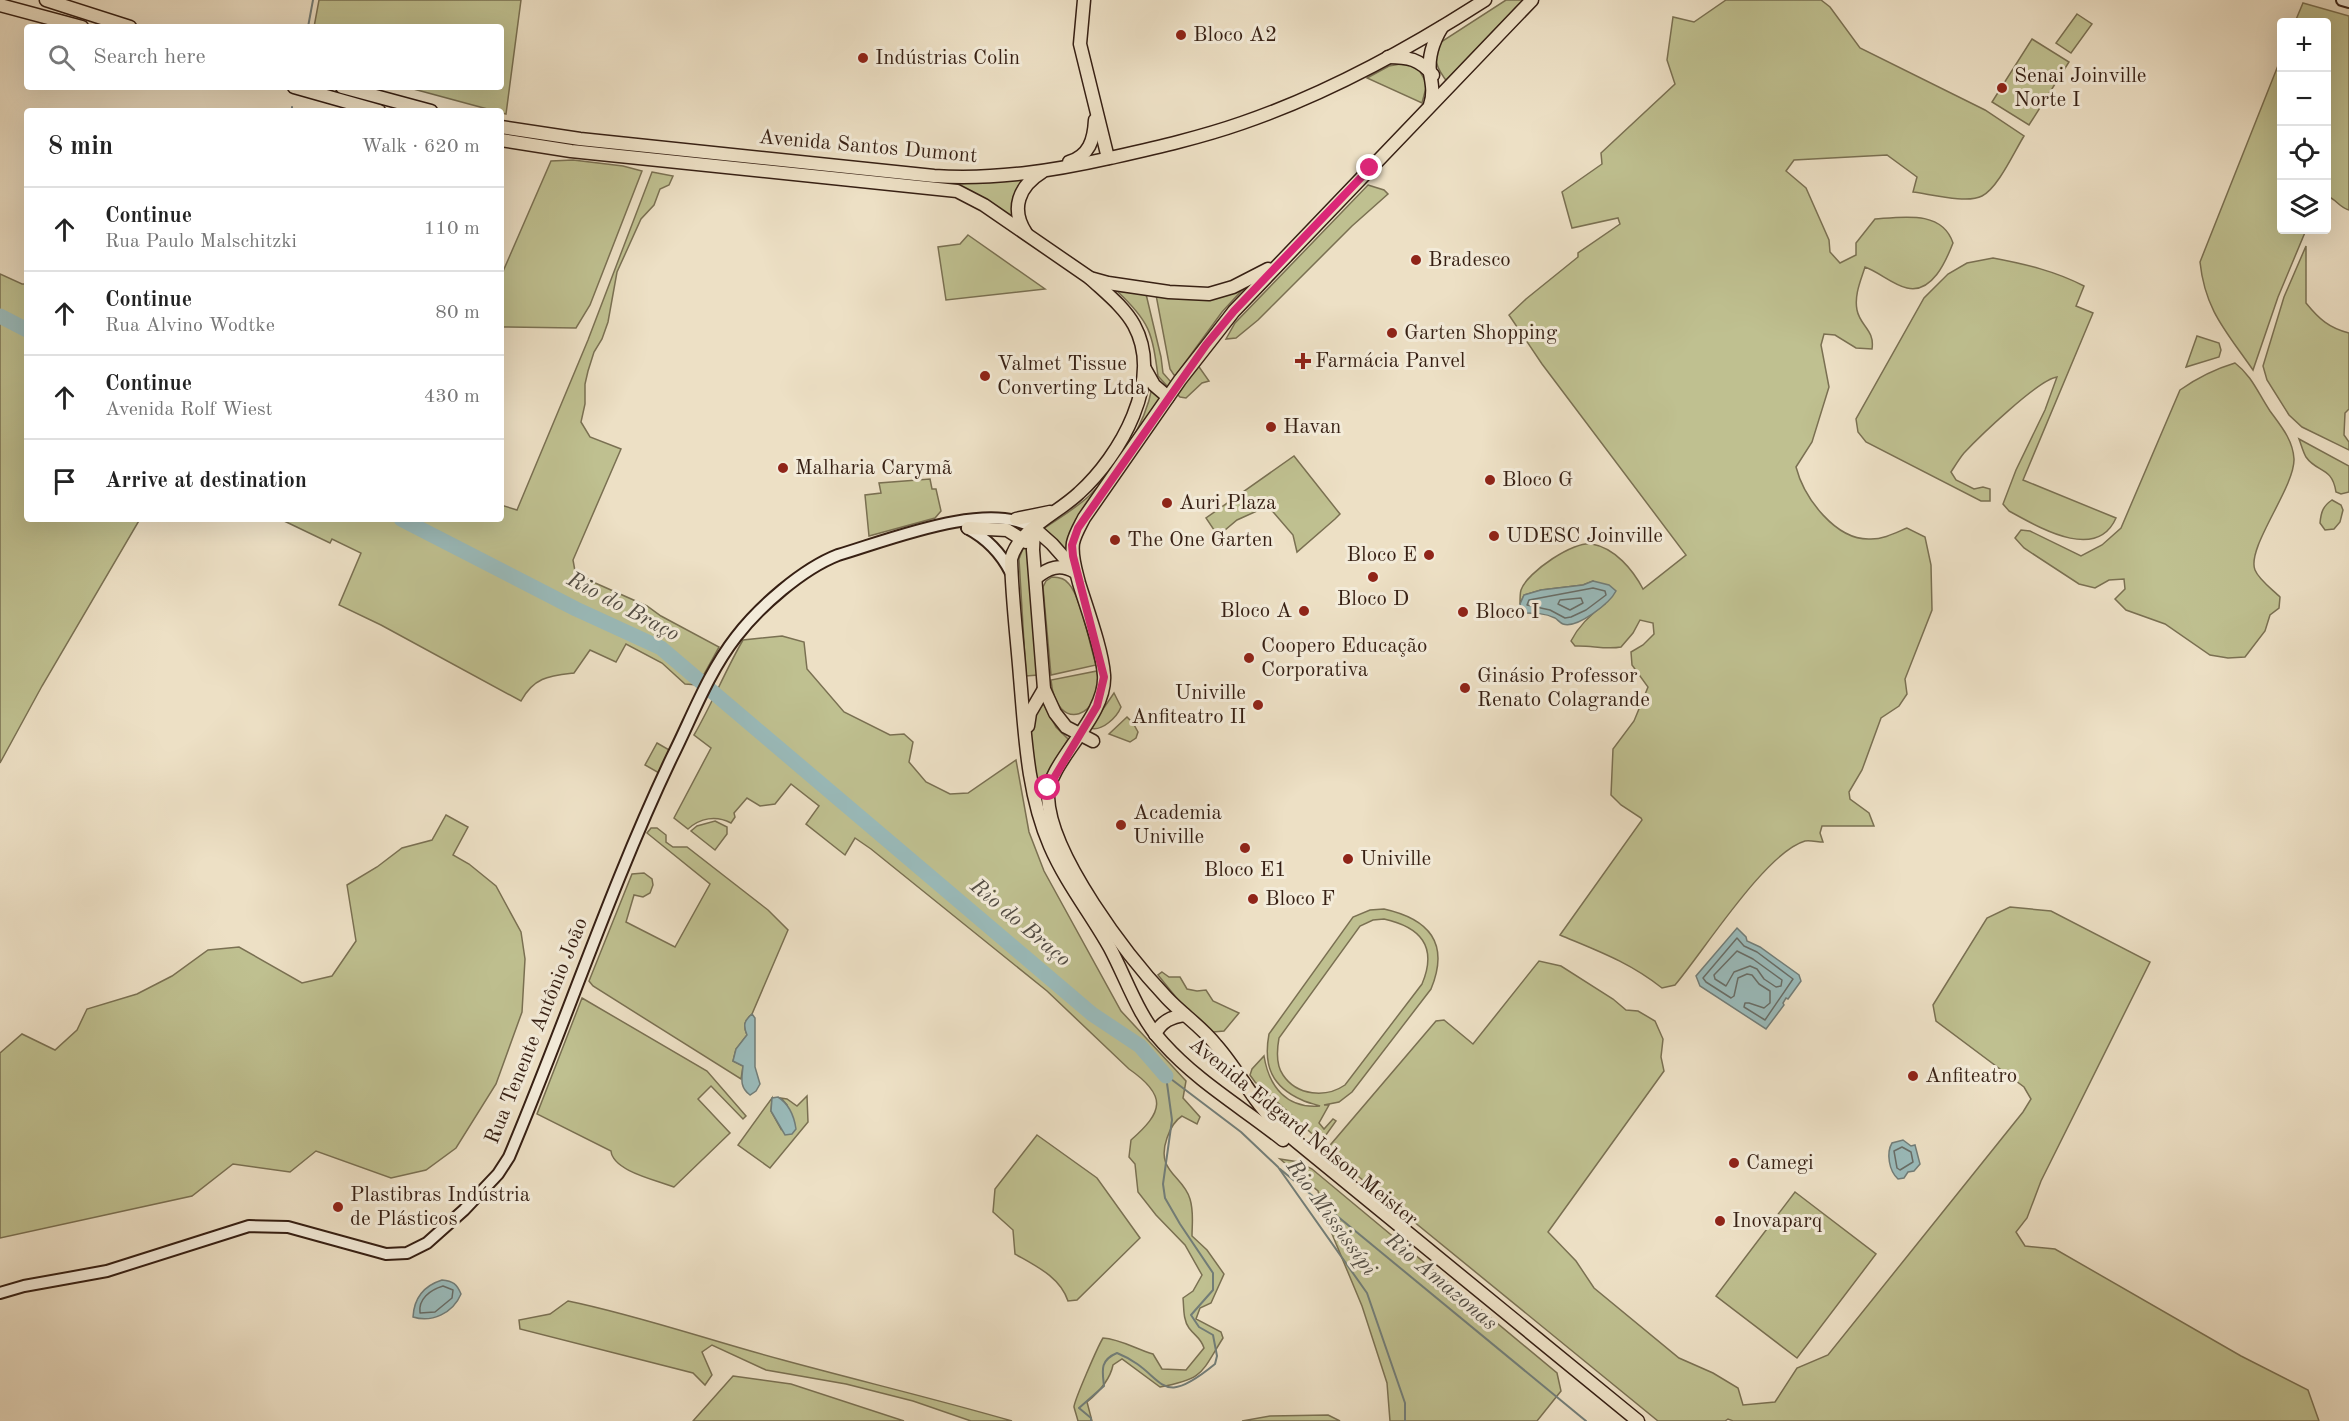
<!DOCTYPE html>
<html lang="en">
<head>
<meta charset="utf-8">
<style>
  :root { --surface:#fff; --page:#f2f2f2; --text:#222; --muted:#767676; --line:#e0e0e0 }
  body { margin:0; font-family:"Old Standard TT",serif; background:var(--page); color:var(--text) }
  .controls { position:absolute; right:18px; top:18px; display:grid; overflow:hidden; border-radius:6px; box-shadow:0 6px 24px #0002 }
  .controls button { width:54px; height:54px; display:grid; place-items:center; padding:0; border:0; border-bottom:2px solid var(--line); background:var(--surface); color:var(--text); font:30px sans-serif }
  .stop { position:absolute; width:18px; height:18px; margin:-14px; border:4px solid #db2777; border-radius:50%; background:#fff }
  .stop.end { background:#db2777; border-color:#fff; box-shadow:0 2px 6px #0008 }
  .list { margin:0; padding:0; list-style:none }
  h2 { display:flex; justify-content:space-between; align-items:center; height:78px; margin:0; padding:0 24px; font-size:26px }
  h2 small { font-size:20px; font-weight:400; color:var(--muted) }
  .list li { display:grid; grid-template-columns:39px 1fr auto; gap:18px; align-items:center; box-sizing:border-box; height:84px; padding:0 24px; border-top:2px solid var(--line) }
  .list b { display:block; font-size:22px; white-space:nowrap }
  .list p { margin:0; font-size:20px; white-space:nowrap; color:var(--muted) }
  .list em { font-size:20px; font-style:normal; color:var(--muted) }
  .icon { flex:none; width:33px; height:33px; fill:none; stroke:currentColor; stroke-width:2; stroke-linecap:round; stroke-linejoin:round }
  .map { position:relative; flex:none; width:2349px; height:1421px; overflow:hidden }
  .search { position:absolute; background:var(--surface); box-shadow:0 6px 24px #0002; left:24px; top:24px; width:480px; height:66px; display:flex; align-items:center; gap:15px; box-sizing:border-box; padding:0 21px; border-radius:6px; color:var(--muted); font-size:22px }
  .panel { position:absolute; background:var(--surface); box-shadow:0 6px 24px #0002; left:24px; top:108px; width:480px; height:414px; border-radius:6px }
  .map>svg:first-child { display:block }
</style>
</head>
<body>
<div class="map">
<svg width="2349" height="1421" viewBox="0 0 2349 1421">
  <rect width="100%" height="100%" fill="#ede0c5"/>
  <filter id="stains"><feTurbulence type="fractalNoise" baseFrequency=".00333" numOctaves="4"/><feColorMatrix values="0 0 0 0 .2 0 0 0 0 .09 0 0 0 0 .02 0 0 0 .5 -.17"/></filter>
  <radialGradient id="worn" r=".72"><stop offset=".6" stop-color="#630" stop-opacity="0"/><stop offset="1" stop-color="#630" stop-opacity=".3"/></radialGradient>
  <!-- green -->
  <g fill="#bfc090" stroke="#7a7052" stroke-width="1.5" fill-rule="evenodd">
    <path d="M319,0h202l-15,114 -100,-27h95v-60h-187z"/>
    <path d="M1506,0h19l-77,83c-10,-13 -18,-26 -7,-41z"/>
    <path d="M1726,0h95l9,7 30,41 125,62 39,26c-10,16 -26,52 -42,60 -15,8 -52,-2 -69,-4l4,-15 -30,-22 -93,5 -8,11 20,17 23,52 1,12 10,11 16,-8v-12l19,-24c28,-2 67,-9 78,24 -7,18 -21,51 -46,45 -14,-3 -28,-16 -42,-21 -4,13 -11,28 -8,43 3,16 18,20 15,39l-16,-1 -21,-13 -11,-1 -3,11 8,42 -17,55 -16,25c8,31 40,74 75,72 13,0 24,-6 36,-11l18,9 6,28 1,45 -27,69 2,15 -8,12 -18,12 -19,52 -13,22 1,7 19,14 5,13h-52l-2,7 3,9c-5,0 -13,-2 -18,-1 -39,11 -102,111 -130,144l-13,3c-33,-26 -64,-37 -102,-53l82,-115 -1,-2 -20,-13 -10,-10 2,-46 21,-28 14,-34 -16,-22 -1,-13 12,-7 11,-11 -1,-11 -13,-3 -7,13 -12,14c-16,3 -30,-2 -46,-1l-4,-5c8,-16 20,-27 34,-37l-12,-23 -10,4 -42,5 -17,5 -4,9c0,-4 0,-11 1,-14 6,-18 54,-50 71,-46 23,4 41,26 51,45l43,-34 -144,-191 -33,-49 17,-16 52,-42v-4l42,-29 -2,-6 -46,10 -10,-36 40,-28 -1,-11 74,-69 -8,-24 6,-43 21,5z"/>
    <path d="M2303,3l46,13v194c-9,-2 -13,-11 -22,-14l-1,-174h-31z"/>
    <path d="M2077,14l15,10 -21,29 -15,-10z"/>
    <path d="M2032,39l37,23 -40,63 -37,-23z"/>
    <path d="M2281,58l1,172h24l-28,67 -25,73c-27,-39 -48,-60 -53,-108z"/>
    <path d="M1406,63l13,7 8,14 -5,19 -55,-25 22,-12z"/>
    <path d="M573,160l50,6 19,5 -52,134 -14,23 -75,-1v-51l50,-115z"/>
    <path d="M652,172l21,4 -4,9 -9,4 -6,16 -13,14 -24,53 -9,50 -6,17 -8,13 -6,19 -3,13v20l-4,18 9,15 31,12 -48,111 2,11 18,11 54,24 14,10 58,31 -21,38 -13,-1 -23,-21 -36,-19 -10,18 -26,-12 -16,23c-25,3 -40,4 -53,28l-140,-76 -42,-20 22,-52 -29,-14 -2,4 -50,-24h221v-14l16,5 71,-170z"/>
    <path d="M1026,179l-11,41 -42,-28 -17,-8z"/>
    <path d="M1368,185l16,5 4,4 -36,32 -94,94 -22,18 -10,1 9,-16z"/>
    <path d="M968,235l77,54 -99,11 -8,-53 22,-3z"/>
    <path d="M2306,246v57c13,16 23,25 43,30v76l-4,4 -1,22 5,7v8l-47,-23 -13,-12 -22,-35 -4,-14 21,-69z"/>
    <path d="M1993,258c32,6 62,13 91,28l-8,20 17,7 -70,167 93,38c-20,45 -79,8 -107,-7l-6,-7 13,-34 29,-60 12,-33c-18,2 -79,61 -93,76 -5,6 -9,13 -13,19l5,8 18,9 9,-2 7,2v12h-9l-115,-59 -8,-10 -2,-13 68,-121 24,-24 19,-11z"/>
    <path d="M0,274l22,10h5v235h113l-98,167 -42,77z"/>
    <path d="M1244,288l-22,24 -46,63h-2l-4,-6 -14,-74z"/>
    <path d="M1117,291l29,3 15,63 2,16 8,9 -3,5 -10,-11c-6,-44 -8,-54 -41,-85z"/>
    <path d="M2197,336l22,7 2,7 -2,7 -33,10z"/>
    <path d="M2235,363c17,13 23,30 35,48 11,15 23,29 24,48 1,28 -48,89 -39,111 4,10 18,20 25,27l-1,11 -9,7 -5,16 -20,26 -17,1 -18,-3 -45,-31 -39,-14 -11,-11 10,-10 -1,-10 -15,1 -14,8 -16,-4 -55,-36 -9,-10 6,-8 9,1 51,25 21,-11 19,-17 59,-138c17,-12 35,-21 55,-27z"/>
    <path d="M1197,364l12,17 -7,2 -16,15 -6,-1 -4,-4z"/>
    <path d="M1152,388l10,7 -95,160 -24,-26c16,-11 32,-20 46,-33 28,-27 56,-71 63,-108z"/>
    <path d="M2299,439l50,27v26l-8,2 -5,-2c-4,-26 -19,-19 -30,-35 -3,-5 -5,-13 -7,-18z"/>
    <path d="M1294,456l46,58 -5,5 -38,33 -4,-17 -25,-29 -31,14 -19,16 -12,-18z"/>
    <path d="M930,479l2,10h4l5,22 -6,7 -66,18 -4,-41 16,-2 -2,-10z"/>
    <path d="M2332,500l9,5 2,5 -3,12 -6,7 -9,1 -5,-7c1,-11 3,-17 12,-23z"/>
    <path d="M1024,546h4l10,129 -12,1 -7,-117z"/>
    <path d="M1052,577c7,0 13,1 17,7 12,13 21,62 27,81l-45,10 -8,-88 3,-6z"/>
    <path d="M782,636l22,6 3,27 37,43 46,23 14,-1 9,8 -4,20 17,20 24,12 18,-1 48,-33 13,72 15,39 77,140 65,70 -3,17 17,19 -3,7 -15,-8c-8,5 -12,13 -15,22 -12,34 16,37 23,61 4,13 2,25 2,37l15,14 17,24 -13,29 -11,5 -4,11 25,13 2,6c-22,35 -19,41 -63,49l-38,-28 -9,6c-3,15 -14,27 -26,37l5,19h-14c-1,-4 -3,-10 -4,-14 0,-6 24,-61 29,-69 17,1 33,11 50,16l9,15 24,1 18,-22c-3,-10 -9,-12 -15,-20 -6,-8 -5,-20 -6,-30l10,-7 9,-16 -17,-30 -29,-30 -18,-23 -3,-28 -6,-7 2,-17c32,-28 37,-44 -2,-71l-82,-78 -176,-142 -16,-11 -10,17 -39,-31 13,-18 -28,-22 -16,20 -15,2 -13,-8 -13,15 1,4 -4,6c-15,-8 -31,-5 -43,6l-14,-11 37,-70 -17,-13c18,-31 31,-64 49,-95z"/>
    <path d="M1097,671c8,46 -41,65 -46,9z"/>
    <path d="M1114,693l7,14c-4,10 -19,25 -31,21z"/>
    <path d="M1042,701l14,26 12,12 -29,51c-3,-20 -12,-52 -6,-72 2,-5 6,-11 9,-17z"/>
    <path d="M1127,717l6,6 5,9 -2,6 -6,4 -21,-8z"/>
    <path d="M657,743l14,8 -12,22 -14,-8z"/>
    <path d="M446,815l22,12 -15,28 16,9 27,22 25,46 4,27 -3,53 -26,72 -40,64 -30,22 -35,8 -75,-27 -26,21 -57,-8 -41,32 -192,42v-185l22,-19 33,16 22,-20 10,-21 50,-15 35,-18 36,-26 31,-3 63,36 30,-7 24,-35 -9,-56 30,-18 25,-19 30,-8z"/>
    <path d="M715,821l12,6v7l-12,16 -24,-19 6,-5z"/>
    <path d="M651,828h6l9,7v7l7,5h14l81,63 20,20 -36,84c-8,7 -9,11 -5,21l-11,14 -3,12 10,5 -2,13 -148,-93 -4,-5 43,-107 12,-1 8,6 1,6 -3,8 -7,4 -9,-2 -8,27 49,25 35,-63 -63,-51z"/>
    <path d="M2010,907l41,4 99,51 -109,219 -14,37 -11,14 9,14 30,3 186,107 67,34 11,31h-586l-5,-2 -3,2h-67l-332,-271 110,-129 8,-1 29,24 66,-83 22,5 52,33 13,11 12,1 17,10 8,18 -2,18 3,14 -116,161 28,29 18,27 85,70 34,15 25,15 5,17 32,-3 22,-34 31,-13 195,-243 8,-13 -7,-12 -88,-66 -3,-16 54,-87z"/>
    <path d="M1384,909c45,10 66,34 47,80l-79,103 -13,10 -15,3h5l-10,18 5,6 9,-10 3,2 -15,21 -66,-60 -5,-7 2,-6 12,-13c5,31 23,53 56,50 -5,-2 -12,-3 -18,-6 -30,-13 -39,-34 -33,-66l84,-117 17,-7zM1384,919c36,8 54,27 38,65l-77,101c-19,13 -48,11 -62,-10 -7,-10 -6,-26 -4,-37l81,-112 13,-6z"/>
    <path d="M1162,972l7,5h11l7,12 10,2 9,-1 7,11 26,12 -15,18 -11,1 -30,-26 -25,-31z"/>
    <path d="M582,998l125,73 39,45 -3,3 -32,-33 -13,13 32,34 -56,54c-18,-7 -61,-16 -63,-36l-74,-37z"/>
    <path d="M807,1096l1,26 -38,46 -32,-23 34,-47 -1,13 10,18 6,-24 -6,-7 6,1 10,7z"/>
    <path d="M1037,1135l60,43 43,60 -63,62 -9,1c-8,-24 -32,-35 -53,-47l-2,-24 -20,-18 2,-23z"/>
    <path d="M1280,1159l19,3 13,7 245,204 4,18 -24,30h-147l-3,-38 -25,-77 -35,-84 -9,-31z"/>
    <path d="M1795,1192l81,62 -79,104 -81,-62z"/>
    <path d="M568,1301c73,15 143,40 215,59 77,21 153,39 229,61h-41l-58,-20 -67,-17 -80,-14 -54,-25 -10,7 10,23 -7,10 -12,-12 -173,-44 -1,-9 31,-6z"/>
    <path d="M733,1376l58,8 113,37h-211z"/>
    <path d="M1328,1415l12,6h-98l28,-5z"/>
  </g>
  <!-- water -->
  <g fill="#9abbbb" stroke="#727d78" stroke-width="1.5">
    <path d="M1593,581l16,4 7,6c-6,12 -39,38 -53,33 -3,-1 -5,-4 -8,-6 -10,-5 -21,-5 -32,-5l-3,-9 4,-9 17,-5 42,-5z"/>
    <path d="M1737,928l9,9 1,4 13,6 39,28 2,6 -13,18 -2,-1 -3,5 1,2 -18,24 -66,-43 -4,-10z"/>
    <path d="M752,1014l3,4v49l5,17 -4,7 -6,4c-11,-8 -8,-17 -7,-29l-10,-5 3,-12 11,-14c-4,-10 -3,-14 5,-21z"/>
    <path d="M778,1097c11,7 16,18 18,32l-4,5 -7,1 -14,-24 1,-13z"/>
    <path d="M1903,1140l8,6 4,-1 5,19 -6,7 -6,1 -4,6 -6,1c-9,-8 -12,-26 -6,-36z"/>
    <path d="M442,1280c11,1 15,4 19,14 -8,19 -29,29 -48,23 1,-19 10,-31 29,-37z"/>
  </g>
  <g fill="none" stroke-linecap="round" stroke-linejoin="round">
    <!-- shore -->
    <g stroke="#686d67" stroke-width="1.5">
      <path d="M1593,588l12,3 1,4 -20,15 -15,7 -6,1 -15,-8 -23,-5 2,-5z"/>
      <path d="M1581,598l2,5 -13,7 -12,-6 2,-4z"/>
      <path d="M1737,938l7,8 13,6 36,27 -28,41 -21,-13 1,-4h4l15,5 6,-5v-12l-11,-7 -7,-9 -5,-1 -9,4 -4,18 -3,2 -25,-16 -3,-4z"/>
      <path d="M1737,951l16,8 29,21 -1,6 -5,1 -12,-8 -7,-10 -7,-3 -16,6 -8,14 -11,-7 -1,-4z"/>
      <path d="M1902,1147l9,5 2,10 -13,8 -3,-2 -3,-17z"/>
      <path d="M443,1286l10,4 -1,8 -17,14 -15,1c-2,-14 10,-23 23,-27z"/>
    </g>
    <!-- stream -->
    <g stroke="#727d78" stroke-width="2">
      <path d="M308,27l5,-27"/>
      <path d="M292,111v-4"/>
      <path d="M1167,1076l74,56 37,35 89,126 38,110v18"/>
      <path d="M1280,1169l306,252"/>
      <path d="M1091,1421v-3l-12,-10 25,-22c-2,-16 -4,-26 13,-33 50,20 38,60 98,11l2,-8 -4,-21 -14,-8 -8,-12 22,-25v-17l-33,-49 -15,-26 -2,-14 9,-64 -6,-44"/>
    </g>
    <!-- river -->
    <g stroke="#9abbbb" stroke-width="15">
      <path d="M0,316l27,14"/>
      <path d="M401,519l175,90 85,39 431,366 48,32 26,30"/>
    </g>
    <defs>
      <g id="secondary">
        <path d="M2342,0l7,2"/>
        <path d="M967,528c21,11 34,25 44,45"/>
        <path d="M0,1293l24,-7 83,-15 142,-45 39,1 98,27 21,-1 20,-10 37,-33 34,-36 11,-17c56,-132 101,-270 163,-400 20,-40 36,-84 64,-120 23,-30 66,-68 102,-82 51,-15 149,-55 196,-27"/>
      </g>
      <g id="primary">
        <path d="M46,0l84,27"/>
        <path d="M1084,0l-4,44 28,114"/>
        <path d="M1532,0l-298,311 -54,69 -96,138c-4,8 -9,16 -11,25 -2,13 3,28 6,40 8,26 23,66 25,92 3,43 -57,87 -56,122 2,58 79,159 119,201 15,16 35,29 49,47 16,18 28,39 43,59 11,14 24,27 38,38l341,279"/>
        <path d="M0,5l82,22"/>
        <path d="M1388,57c21,0 31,2 45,18"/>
        <path d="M294,87l85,24"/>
        <path d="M342,87l89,24"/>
        <path d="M1430,105c4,-12 2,-20 0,-32 -2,-16 4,-33 12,-46"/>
        <path d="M501,127l79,12 354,37c60,4 118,-5 176,-18 44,-10 89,-20 132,-35 85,-29 167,-74 243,-123"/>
        <path d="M501,140l70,11 386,40 27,14 106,73 18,5 61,9 40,2 24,-7 35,-18"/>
        <path d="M1069,162c20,-6 25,-22 26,-42"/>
        <path d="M1026,233c-16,-24 -7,-47 16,-61"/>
        <path d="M1090,278c16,15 34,29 44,47 30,55 -14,131 -55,168 -22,21 -60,36 -68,66 1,40 6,79 9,118 5,57 7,116 30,169 16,37 41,68 60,102 17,32 28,68 53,95 35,39 80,65 120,97"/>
        <path d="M1145,369l9,16 14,12"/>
        <path d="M1016,519l34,-7"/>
        <path d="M968,528l39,2 19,12"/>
        <path d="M1034,528l-1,22 11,139 11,24 11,14 27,14"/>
        <path d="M1034,528l18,16 23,26"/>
        <path d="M1036,578c12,-10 24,-15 39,-6"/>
        <path d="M1028,726l2,-13 14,-24"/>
        <path d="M1155,1034c7,-13 16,-17 30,-19"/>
      </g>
    </defs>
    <!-- secondary casing -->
    <use href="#secondary" stroke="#361f13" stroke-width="14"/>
    <!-- primary casing -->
    <use href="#primary" stroke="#361f13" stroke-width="15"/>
    <!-- secondary -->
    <use href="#secondary" stroke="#f3ebd9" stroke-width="10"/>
    <!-- primary -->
    <use href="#primary" stroke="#ede0c5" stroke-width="12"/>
  </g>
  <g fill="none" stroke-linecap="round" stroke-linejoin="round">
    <!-- route -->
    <path stroke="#db2777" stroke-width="8" d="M1048,788l49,-82 7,-29 -31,-121 -1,-11 6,-17 128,-183 28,-34 136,-143"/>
  </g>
  <!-- markers -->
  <g fill="#8f2418" stroke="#f3ebd9" stroke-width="2">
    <circle cx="1181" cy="35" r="6"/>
    <circle cx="863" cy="58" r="6"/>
    <circle cx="2002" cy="88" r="6"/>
    <circle cx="1416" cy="260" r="6"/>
    <circle cx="1392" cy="333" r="6"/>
    <path d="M1300 352h6v6h6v6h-6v6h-6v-6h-6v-6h6z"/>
    <circle cx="985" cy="376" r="6"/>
    <circle cx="1271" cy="427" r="6"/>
    <circle cx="783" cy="468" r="6"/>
    <circle cx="1490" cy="480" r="6"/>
    <circle cx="1167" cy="503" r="6"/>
    <circle cx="1494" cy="536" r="6"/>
    <circle cx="1115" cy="540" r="6"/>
    <circle cx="1429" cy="555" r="6"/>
    <circle cx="1373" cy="577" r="6"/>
    <circle cx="1304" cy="611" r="6"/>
    <circle cx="1463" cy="612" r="6"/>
    <circle cx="1249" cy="658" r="6"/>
    <circle cx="1465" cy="688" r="6"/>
    <circle cx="1258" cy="705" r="6"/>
    <circle cx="1121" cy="825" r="6"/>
    <circle cx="1245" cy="848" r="6"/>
    <circle cx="1348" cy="859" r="6"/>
    <circle cx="1253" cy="899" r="6"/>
    <circle cx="1913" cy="1076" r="6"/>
    <circle cx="1734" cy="1163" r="6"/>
    <circle cx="338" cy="1207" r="6"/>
    <circle cx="1720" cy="1221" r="6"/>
  </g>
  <g text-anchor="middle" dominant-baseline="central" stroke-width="6" stroke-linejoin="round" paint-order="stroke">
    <!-- poi labels -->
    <g font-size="21" fill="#361f13" stroke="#f3ebd9" text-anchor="start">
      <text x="1193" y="35">Bloco A2</text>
      <text x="875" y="58">Indústrias Colin</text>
      <text x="2014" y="76">Senai Joinville<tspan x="2014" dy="24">Norte I</tspan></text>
      <text x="1428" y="260">Bradesco</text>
      <text x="1404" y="333">Garten Shopping</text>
      <text x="1315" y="361">Farmácia Panvel</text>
      <text x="997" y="364">Valmet Tissue<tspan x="997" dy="24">Converting Ltda</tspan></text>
      <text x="1283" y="427">Havan</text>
      <text x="795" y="468">Malharia Carymã</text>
      <text x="1502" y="480">Bloco G</text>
      <text x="1179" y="503">Auri Plaza</text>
      <text x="1506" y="536">UDESC Joinville</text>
      <text x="1127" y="540">The One Garten</text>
      <text x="1417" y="555" text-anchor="end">Bloco E</text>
      <text x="1373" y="599" text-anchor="middle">Bloco D</text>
      <text x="1292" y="611" text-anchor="end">Bloco A</text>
      <text x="1475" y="612">Bloco I</text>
      <text x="1261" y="646">Coopero Educação<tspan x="1261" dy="24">Corporativa</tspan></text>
      <text x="1477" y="676">Ginásio Professor<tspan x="1477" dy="24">Renato Colagrande</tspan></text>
      <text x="1246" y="693" text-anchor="end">Univille<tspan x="1246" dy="24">Anfiteatro II</tspan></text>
      <text x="1133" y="813">Academia<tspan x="1133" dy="24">Univille</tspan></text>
      <text x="1360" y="859">Univille</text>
      <text x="1245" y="870" text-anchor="middle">Bloco E1</text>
      <text x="1265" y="899">Bloco F</text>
      <text x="1925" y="1076">Anfiteatro</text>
      <text x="1746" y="1163">Camegi</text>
      <text x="350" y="1195">Plastibras Indústria<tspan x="350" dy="24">de Plásticos</tspan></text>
      <text x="1732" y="1221">Inovaparq</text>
    </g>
    <!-- street labels -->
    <g font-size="21" fill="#361f13" stroke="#f3ebd9">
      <text transform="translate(868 147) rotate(5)">Avenida Santos Dumont</text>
      <text transform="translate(537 1031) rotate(-68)">Rua Tenente Antônio João</text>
      <text transform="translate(1303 1132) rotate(39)">Avenida Edgard Nelson Meister</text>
    </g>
    <!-- water labels -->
    <g font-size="22" font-style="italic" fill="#544e45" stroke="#f3ebd9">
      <text transform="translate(623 607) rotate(28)">Rio do Braço</text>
      <text transform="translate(1020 923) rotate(40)">Rio do Braço</text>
      <text transform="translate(1331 1218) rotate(54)">Rio Mississípi</text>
      <text transform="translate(1441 1282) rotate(40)">Rio Amazonas</text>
    </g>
  </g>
  <rect width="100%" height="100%" filter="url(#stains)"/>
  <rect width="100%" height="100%" fill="url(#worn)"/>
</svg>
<div class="controls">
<button>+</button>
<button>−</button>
<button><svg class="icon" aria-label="locate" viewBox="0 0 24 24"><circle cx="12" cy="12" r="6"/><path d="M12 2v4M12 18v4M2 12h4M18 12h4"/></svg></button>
<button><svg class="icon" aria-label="layers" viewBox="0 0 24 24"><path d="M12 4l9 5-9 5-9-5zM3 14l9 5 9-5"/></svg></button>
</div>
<div class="stop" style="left:1048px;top:788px"></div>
<div class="stop end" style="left:1370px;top:168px"></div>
<div class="search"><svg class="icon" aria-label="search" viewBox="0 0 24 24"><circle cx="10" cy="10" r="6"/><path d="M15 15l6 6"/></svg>Search here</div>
<section class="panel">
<h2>8 min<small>Walk · 620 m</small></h2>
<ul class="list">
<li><svg class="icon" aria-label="ahead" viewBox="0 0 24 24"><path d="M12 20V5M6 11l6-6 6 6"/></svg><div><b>Continue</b><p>Rua Paulo Malschitzki</p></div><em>110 m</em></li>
<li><svg class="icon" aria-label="ahead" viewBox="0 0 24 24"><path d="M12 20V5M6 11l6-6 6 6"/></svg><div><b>Continue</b><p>Rua Alvino Wodtke</p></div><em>80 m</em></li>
<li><svg class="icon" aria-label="ahead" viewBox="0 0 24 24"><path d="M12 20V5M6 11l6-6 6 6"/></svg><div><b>Continue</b><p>Avenida Rolf Wiest</p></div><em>430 m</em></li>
<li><svg class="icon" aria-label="arrive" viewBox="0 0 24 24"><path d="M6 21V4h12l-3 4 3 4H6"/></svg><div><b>Arrive at destination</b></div></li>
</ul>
</section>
</div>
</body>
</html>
